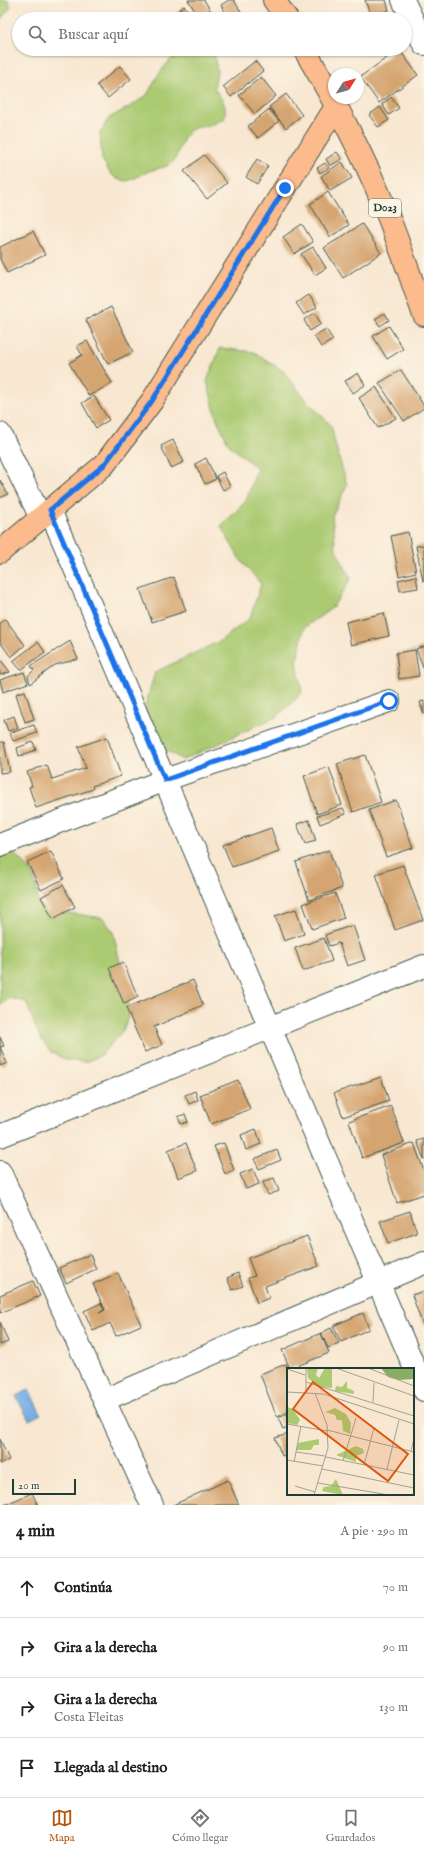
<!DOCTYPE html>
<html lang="es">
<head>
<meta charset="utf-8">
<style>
  :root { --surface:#fff; --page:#f6f6f6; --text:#202124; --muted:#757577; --line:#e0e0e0; --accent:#b45309 }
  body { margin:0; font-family:"IM FELL English",serif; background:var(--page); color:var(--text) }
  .compass { position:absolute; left:328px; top:68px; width:36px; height:36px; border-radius:50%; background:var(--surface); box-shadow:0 1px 3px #0004; rotate:53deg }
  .scale { position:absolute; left:12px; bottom:10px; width:64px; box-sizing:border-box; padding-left:4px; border:2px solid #1f3d34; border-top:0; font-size:11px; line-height:14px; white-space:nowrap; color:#1f3d34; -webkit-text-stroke:3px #fcf5e5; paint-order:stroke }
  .stop { position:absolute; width:12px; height:12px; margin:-9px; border:3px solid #1a73e8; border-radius:50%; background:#fff }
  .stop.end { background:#1a73e8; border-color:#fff; box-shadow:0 1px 4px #0008 }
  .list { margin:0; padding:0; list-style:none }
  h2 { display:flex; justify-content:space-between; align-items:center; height:52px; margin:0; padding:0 16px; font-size:17px }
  h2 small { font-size:13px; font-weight:400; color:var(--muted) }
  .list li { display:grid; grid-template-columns:26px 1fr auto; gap:12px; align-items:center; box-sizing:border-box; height:60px; padding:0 16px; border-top:1px solid var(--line) }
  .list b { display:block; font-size:15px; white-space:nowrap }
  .list p { margin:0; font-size:13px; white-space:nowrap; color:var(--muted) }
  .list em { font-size:13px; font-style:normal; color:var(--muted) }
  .icon { flex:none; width:22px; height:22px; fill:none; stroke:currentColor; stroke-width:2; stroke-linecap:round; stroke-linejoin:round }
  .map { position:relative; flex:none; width:424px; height:1505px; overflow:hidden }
  .search { position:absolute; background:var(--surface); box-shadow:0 1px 3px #0004; left:12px; right:12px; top:12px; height:44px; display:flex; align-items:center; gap:10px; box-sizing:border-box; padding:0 14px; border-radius:22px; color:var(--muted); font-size:15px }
  .sheet { height:292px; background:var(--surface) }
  nav { display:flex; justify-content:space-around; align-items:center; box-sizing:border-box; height:56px; border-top:1px solid var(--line); background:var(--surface); font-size:11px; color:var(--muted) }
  nav a { display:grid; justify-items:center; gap:2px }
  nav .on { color:var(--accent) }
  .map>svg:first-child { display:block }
</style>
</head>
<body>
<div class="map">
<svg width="424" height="1505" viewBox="0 0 424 1505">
  <rect width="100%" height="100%" fill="#fcf5e5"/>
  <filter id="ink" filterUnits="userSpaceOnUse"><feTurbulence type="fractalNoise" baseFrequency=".025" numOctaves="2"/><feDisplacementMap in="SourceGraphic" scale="8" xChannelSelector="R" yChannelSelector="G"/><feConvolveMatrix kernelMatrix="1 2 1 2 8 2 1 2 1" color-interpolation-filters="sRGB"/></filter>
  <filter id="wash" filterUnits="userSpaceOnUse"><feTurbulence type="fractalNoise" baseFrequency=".012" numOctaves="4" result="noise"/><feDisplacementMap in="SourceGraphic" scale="16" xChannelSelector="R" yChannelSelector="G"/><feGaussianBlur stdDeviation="0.9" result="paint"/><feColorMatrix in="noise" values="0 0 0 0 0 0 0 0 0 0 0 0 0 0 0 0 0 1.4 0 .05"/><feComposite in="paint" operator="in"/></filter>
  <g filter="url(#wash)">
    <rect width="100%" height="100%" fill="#f8e7d1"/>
    <!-- green -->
    <g fill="#abca72" stroke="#658453">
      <path d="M0,0h8l3,7 -11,13z"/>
      <path d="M205,52l9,1 3,18 -3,17c8,11 14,17 10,31l-16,7h-9l-8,4 -6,6 -11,25 -7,5 -18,5 -16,8 -7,2 -9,-2 -7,-6 -8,-14 -2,-26 9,-15 22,-12 16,-11 13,-23 11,-13 9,-3z"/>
      <path d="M220,348l34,4 29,19 24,30 24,24 5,22 11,38 -15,31 4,34 15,29 -19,29 -28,20 -7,33 5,32 -24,23 -95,44 -31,-18 -7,-35 10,-35 65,-31 30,-23 11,-34 -22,-26 -18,-32 25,-25 11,-33 -28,-23 -13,-28 -9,-36z"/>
      <path d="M0,841l30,28 6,16 2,17 12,12 18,-1 35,5 10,14 15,65 1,17 -5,15 -23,26 -16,7 -19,-2 -15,-8 -11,-14 -14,-36 -17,-4 -9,8z"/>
    </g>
    <!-- water -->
    <path fill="#76aee5" stroke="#4a768c" d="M29,1390l12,24 -12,6 -13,-24z"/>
    <g id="blocks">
      <!-- building -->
      <g fill="#d5a571">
        <path d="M188,0h16l10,16 -5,3h-9z"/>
        <path d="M229,0h5l8,14 -8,5h-5l-8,-14z"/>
        <path d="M365,0h21l3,10 -18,7z"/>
        <path d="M184,6l9,10 -3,3h-14l-3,-4z"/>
        <path d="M399,49l19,26 -39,28 -19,-26z"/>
        <path d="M255,61l8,10 -32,26 -8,-10z"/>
        <path d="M120,66l11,13 -23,19 -11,-13z"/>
        <path d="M261,77l15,19 -21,18 -16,-19z"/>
        <path d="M286,94l16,21 -16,13 -17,-21z"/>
        <path d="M391,97l8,11 -10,7 -7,-11z"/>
        <path d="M380,107l9,13 -11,7 -9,-12z"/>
        <path d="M269,109l10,12 -21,17 -10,-12z"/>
        <path d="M337,152l5,7 -12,7 -4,-7z"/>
        <path d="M204,155l23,28 -20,16 -23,-28z"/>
        <path d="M257,159l11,7 -11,18 -11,-7z"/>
        <path d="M342,162l10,16 -22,13 -9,-15z"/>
        <path d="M325,163l4,5 -9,5 -3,-5z"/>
        <path d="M328,192l21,33 -19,12 -20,-33z"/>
        <path d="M302,224l11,18 -19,12 -11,-17z"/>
        <path d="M362,224l19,29 -38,25 -19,-30z"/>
        <path d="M33,231l12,24 -38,18 -7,-14v-12z"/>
        <path d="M313,247l13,21 -11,7 -14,-21z"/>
        <path d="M309,295l8,12 -13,8 -8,-12z"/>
        <path d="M111,307l22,45 -25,12 -22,-44z"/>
        <path d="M315,313l6,11 -11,7 -6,-11z"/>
        <path d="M385,313l4,7 -9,6 -5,-7z"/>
        <path d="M389,326l14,23 -16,10 -14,-23z"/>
        <path d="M326,329l7,11 -12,7 -7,-11z"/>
        <path d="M87,341l25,42 -23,13 -20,-33 13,-8 -5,-9z"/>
        <path d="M401,370l23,36v2l-20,13 -25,-38z"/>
        <path d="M358,373l7,12 -12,8 -8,-12z"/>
        <path d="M376,387l20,31 -18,10 -19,-30z"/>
        <path d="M94,396l15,24 -13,8 -14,-25z"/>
        <path d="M173,440l11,22 -13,6 -10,-22z"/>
        <path d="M206,458l10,21 -11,5 -10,-20z"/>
        <path d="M223,472l7,14 -7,4 -7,-14z"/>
        <path d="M0,480l8,14 -8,4z"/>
        <path d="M408,532l8,40 -17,4 -8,-40z"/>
        <path d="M424,545v36h-1l-7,-35z"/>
        <path d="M416,576l2,12 -18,3 -2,-11z"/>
        <path d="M174,577l12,34 -34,11 -12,-33z"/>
        <path d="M384,613l5,23 -38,9 -5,-23z"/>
        <path d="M5,619l20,26 -14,12 -11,-15v-19z"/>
        <path d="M70,641l8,18 -23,6 -25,19 -2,-8 6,-6 -3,-4z"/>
        <path d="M38,642l7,10 -24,18 -8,-9z"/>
        <path d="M424,646v23l-8,-20z"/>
        <path d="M415,650l4,26 -20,3 -3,-26z"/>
        <path d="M0,659l10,13 -10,3z"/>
        <path d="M24,672l4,11 -25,9 -3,-12z"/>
        <path d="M25,691l9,28 -9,3 -9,-28z"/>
        <path d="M424,701v14l-4,-13z"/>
        <path d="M14,716l4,12 -10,3 -4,-11z"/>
        <path d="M34,725l3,8 -24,8 -3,-8z"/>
        <path d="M107,737l14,39 -29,10 1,3 -57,19 -7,-21 3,-1 -5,-14 20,-7 5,14 34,-11 -8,-21z"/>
        <path d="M0,742h4l6,30 -10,1z"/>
        <path d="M33,742l3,8 -17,6 -2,-8z"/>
        <path d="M365,755l16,47 -28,10 -16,-48z"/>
        <path d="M329,767l13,38 -25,9 -13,-38z"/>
        <path d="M396,800l17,48 -27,9 -17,-47z"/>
        <path d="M343,808l3,6 -26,10 -3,-8z"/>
        <path d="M309,820l7,21 -11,3 -8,-20z"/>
        <path d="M271,828l8,23 -47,16 -9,-22z"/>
        <path d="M329,850l13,38 -33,12 -13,-38z"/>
        <path d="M51,851l13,28 -23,11 -14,-28z"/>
        <path d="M403,865l20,55 -28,10 -19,-56z"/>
        <path d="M63,885l12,22 -22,12 -12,-22z"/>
        <path d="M335,893l9,25 -32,11 -9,-25z"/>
        <path d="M296,909l8,25 -20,7 -9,-25z"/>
        <path d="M353,925l12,35 -18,6 -8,-23 -10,3 -4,-11z"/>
        <path d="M324,938l8,23 -29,10 -8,-23z"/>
        <path d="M123,962l15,35 -14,7 -15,-36z"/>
        <path d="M193,980l10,25 -49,22 8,18 -17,7 -19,-44z"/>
        <path d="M0,1037l4,9 -4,1 7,16 -7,3z"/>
        <path d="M381,1077l8,24 -46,16 -9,-24z"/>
        <path d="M238,1080l12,29 -39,15 -11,-29z"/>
        <path d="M195,1091l3,9 -9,4 -4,-9z"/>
        <path d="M391,1106l13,37 -42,15 -13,-37z"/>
        <path d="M185,1114l3,8 -7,2 -3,-7z"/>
        <path d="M256,1129l5,15 -15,6 -5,-15z"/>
        <path d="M424,1139v21l-7,-19z"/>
        <path d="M186,1143l11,28 -19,7 -10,-28z"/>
        <path d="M224,1143l10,27 -9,4 -11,-28z"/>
        <path d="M414,1143l10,28v23l-27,9 -16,-48z"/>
        <path d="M277,1150l4,10 -22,9 -5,-10z"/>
        <path d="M253,1169l6,15 -13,5 -6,-15z"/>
        <path d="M274,1178l5,13 -11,4 -5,-13z"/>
        <path d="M410,1211l7,22 -29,10 -8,-22z"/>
        <path d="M307,1236l12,30 -54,20 4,12 -12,5 -9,-25 7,-2 -7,-18z"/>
        <path d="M90,1254l6,15 -30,14 -7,-15z"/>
        <path d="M118,1273l23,52 -25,11 -6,-13 -17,8 -9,-20 17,-8 3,7 -5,3 6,-3 -12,-26z"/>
        <path d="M238,1273l5,13 -11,4 -5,-12z"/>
        <path d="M33,1281l7,15 -40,17v-18z"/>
        <path d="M424,1291v38l-12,-34z"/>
        <path d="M363,1313l6,16 -28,13 -8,-16z"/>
        <path d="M0,1322l8,20 -8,3z"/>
        <path d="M331,1328l8,15 -11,5 -7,-15z"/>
        <path d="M321,1333l8,20 -39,16 -8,-19z"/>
        <path d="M286,1364l2,4v44l-11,5 -17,-43z"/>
        <path d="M288,1414v13l-5,2 -5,-11z"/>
        <path d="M288,1434v20l-6,2 -7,-18z"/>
        <path d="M0,1439l9,21 -9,4z"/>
        <path d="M228,1480l11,25h-66z"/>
        <path d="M32,1493l6,12h-34z"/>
      </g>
    </g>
  </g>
  <g filter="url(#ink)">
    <use href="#blocks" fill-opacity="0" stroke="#40564c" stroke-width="1"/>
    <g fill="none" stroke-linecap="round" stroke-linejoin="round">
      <defs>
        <g id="minor">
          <path d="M403,0l21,44"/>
          <path d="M0,434l41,84"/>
          <path d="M50,510l374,880"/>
          <path d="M0,845l165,-65 224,-79"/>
          <path d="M0,1136l424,-170"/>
          <path d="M0,1172l152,333"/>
          <path d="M104,1400l320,-137"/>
        </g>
        <g id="major">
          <path d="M274,0l13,19"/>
          <path d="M304,49c30,51 58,103 80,157 15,36 27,73 40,109"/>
          <path d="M0,552l104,-87 48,-64 185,-296"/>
        </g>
      </defs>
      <!-- minor casing -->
      <use href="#minor" stroke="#40564c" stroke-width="24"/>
      <!-- major casing -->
      <use href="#major" stroke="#40564c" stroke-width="24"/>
      <!-- minor -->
      <use href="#minor" stroke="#fff" stroke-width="22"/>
      <!-- major -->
      <use href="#major" stroke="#fbbb8d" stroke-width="22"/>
    </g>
  </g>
  <g fill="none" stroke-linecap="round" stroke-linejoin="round" filter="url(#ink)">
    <!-- route -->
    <path stroke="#1a73e8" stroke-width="5" d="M285,188l-133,213 -48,64 -54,45 115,270 224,-79"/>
  </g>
  <g text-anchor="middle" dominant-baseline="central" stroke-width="3.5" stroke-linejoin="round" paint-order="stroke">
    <!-- shield labels -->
    <rect fill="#fcf5e5" stroke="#617469" stroke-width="1" x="369" y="199" width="32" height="18" rx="3"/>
    <g font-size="11" font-weight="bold" fill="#1f3d34">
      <text x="385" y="208">D023</text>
    </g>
  </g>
  <!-- overview -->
  <g transform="translate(287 1368)">
    <rect width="127" height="127" fill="#f8e7d1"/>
    <path d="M20,0h11l-2,7 3,3 6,-10h7v20l-11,-1 -7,-4 -6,-5zM60,13v7l7,3v3l-19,-3 1,-5 6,1zM0,39l6,2 7,11 -3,5 -10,-2zM48,40l11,6 5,9 -1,11 -7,-3 -1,-11h-5l-2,-5 -10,-3zM32,71v6h-5l-3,5h-15l2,-7zM69,78l7,3 1,4 -8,3v6l-20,-7zM49,111l7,16 -21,-4 2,-4 7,-1z" fill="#abca72"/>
    <path d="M94,0h33v11l-16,1 -10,-3z" fill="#88ae64"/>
    <path fill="none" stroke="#a1a392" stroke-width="1" d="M19,0v23M49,0l78,28M81,0l46,18M0,1l18,6M19,14l108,34M0,24l37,2 90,30M86,34l1,-19M0,56l40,7M40,62l87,22M124,83l3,-13M9,84l29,4M39,89l88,18M0,92l36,6M56,93l13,-43M7,94l7,-36M77,97l10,-37M35,101l92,19M100,101l12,-49M31,115l71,12M8,118l20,6M27,127l14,-47 -1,-23 -12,-32"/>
    <path fill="#de580e" fill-opacity="0.15" stroke="#de580e" stroke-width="2" d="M26,14l95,72 -20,27 -95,-72z"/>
    <rect width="127" height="127" fill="none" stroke="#1f3d34" stroke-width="2"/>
  </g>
</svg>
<svg class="compass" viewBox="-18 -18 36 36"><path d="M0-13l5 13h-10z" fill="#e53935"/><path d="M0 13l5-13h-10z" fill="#757577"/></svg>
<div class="scale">20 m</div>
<div class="stop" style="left:389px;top:701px"></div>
<div class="stop end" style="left:285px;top:188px"></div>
<div class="search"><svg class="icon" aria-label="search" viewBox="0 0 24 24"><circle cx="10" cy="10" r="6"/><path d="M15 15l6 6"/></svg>Buscar aquí</div>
</div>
<section class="sheet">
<h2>4 min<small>A pie · 290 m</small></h2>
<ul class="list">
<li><svg class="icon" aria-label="ahead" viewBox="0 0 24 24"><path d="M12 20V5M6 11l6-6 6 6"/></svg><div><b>Continúa</b></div><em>70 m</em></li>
<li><svg class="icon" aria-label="right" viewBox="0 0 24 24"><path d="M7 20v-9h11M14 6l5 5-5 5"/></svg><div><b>Gira a la derecha</b></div><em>90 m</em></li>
<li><svg class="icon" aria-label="right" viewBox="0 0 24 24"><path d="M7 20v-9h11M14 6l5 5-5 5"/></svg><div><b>Gira a la derecha</b><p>Costa Fleitas</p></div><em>130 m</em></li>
<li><svg class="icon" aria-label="arrive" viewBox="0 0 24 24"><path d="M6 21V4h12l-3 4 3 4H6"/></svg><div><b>Llegada al destino</b></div></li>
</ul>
</section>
<nav>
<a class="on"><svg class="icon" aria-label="map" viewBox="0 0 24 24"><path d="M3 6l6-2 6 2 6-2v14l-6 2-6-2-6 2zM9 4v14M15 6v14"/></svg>Mapa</a>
<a><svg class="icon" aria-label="directions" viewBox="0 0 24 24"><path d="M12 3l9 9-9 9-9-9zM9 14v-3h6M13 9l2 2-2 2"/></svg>Cómo llegar</a>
<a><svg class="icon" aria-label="saved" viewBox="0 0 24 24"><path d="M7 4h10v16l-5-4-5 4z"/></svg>Guardados</a>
</nav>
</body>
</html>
